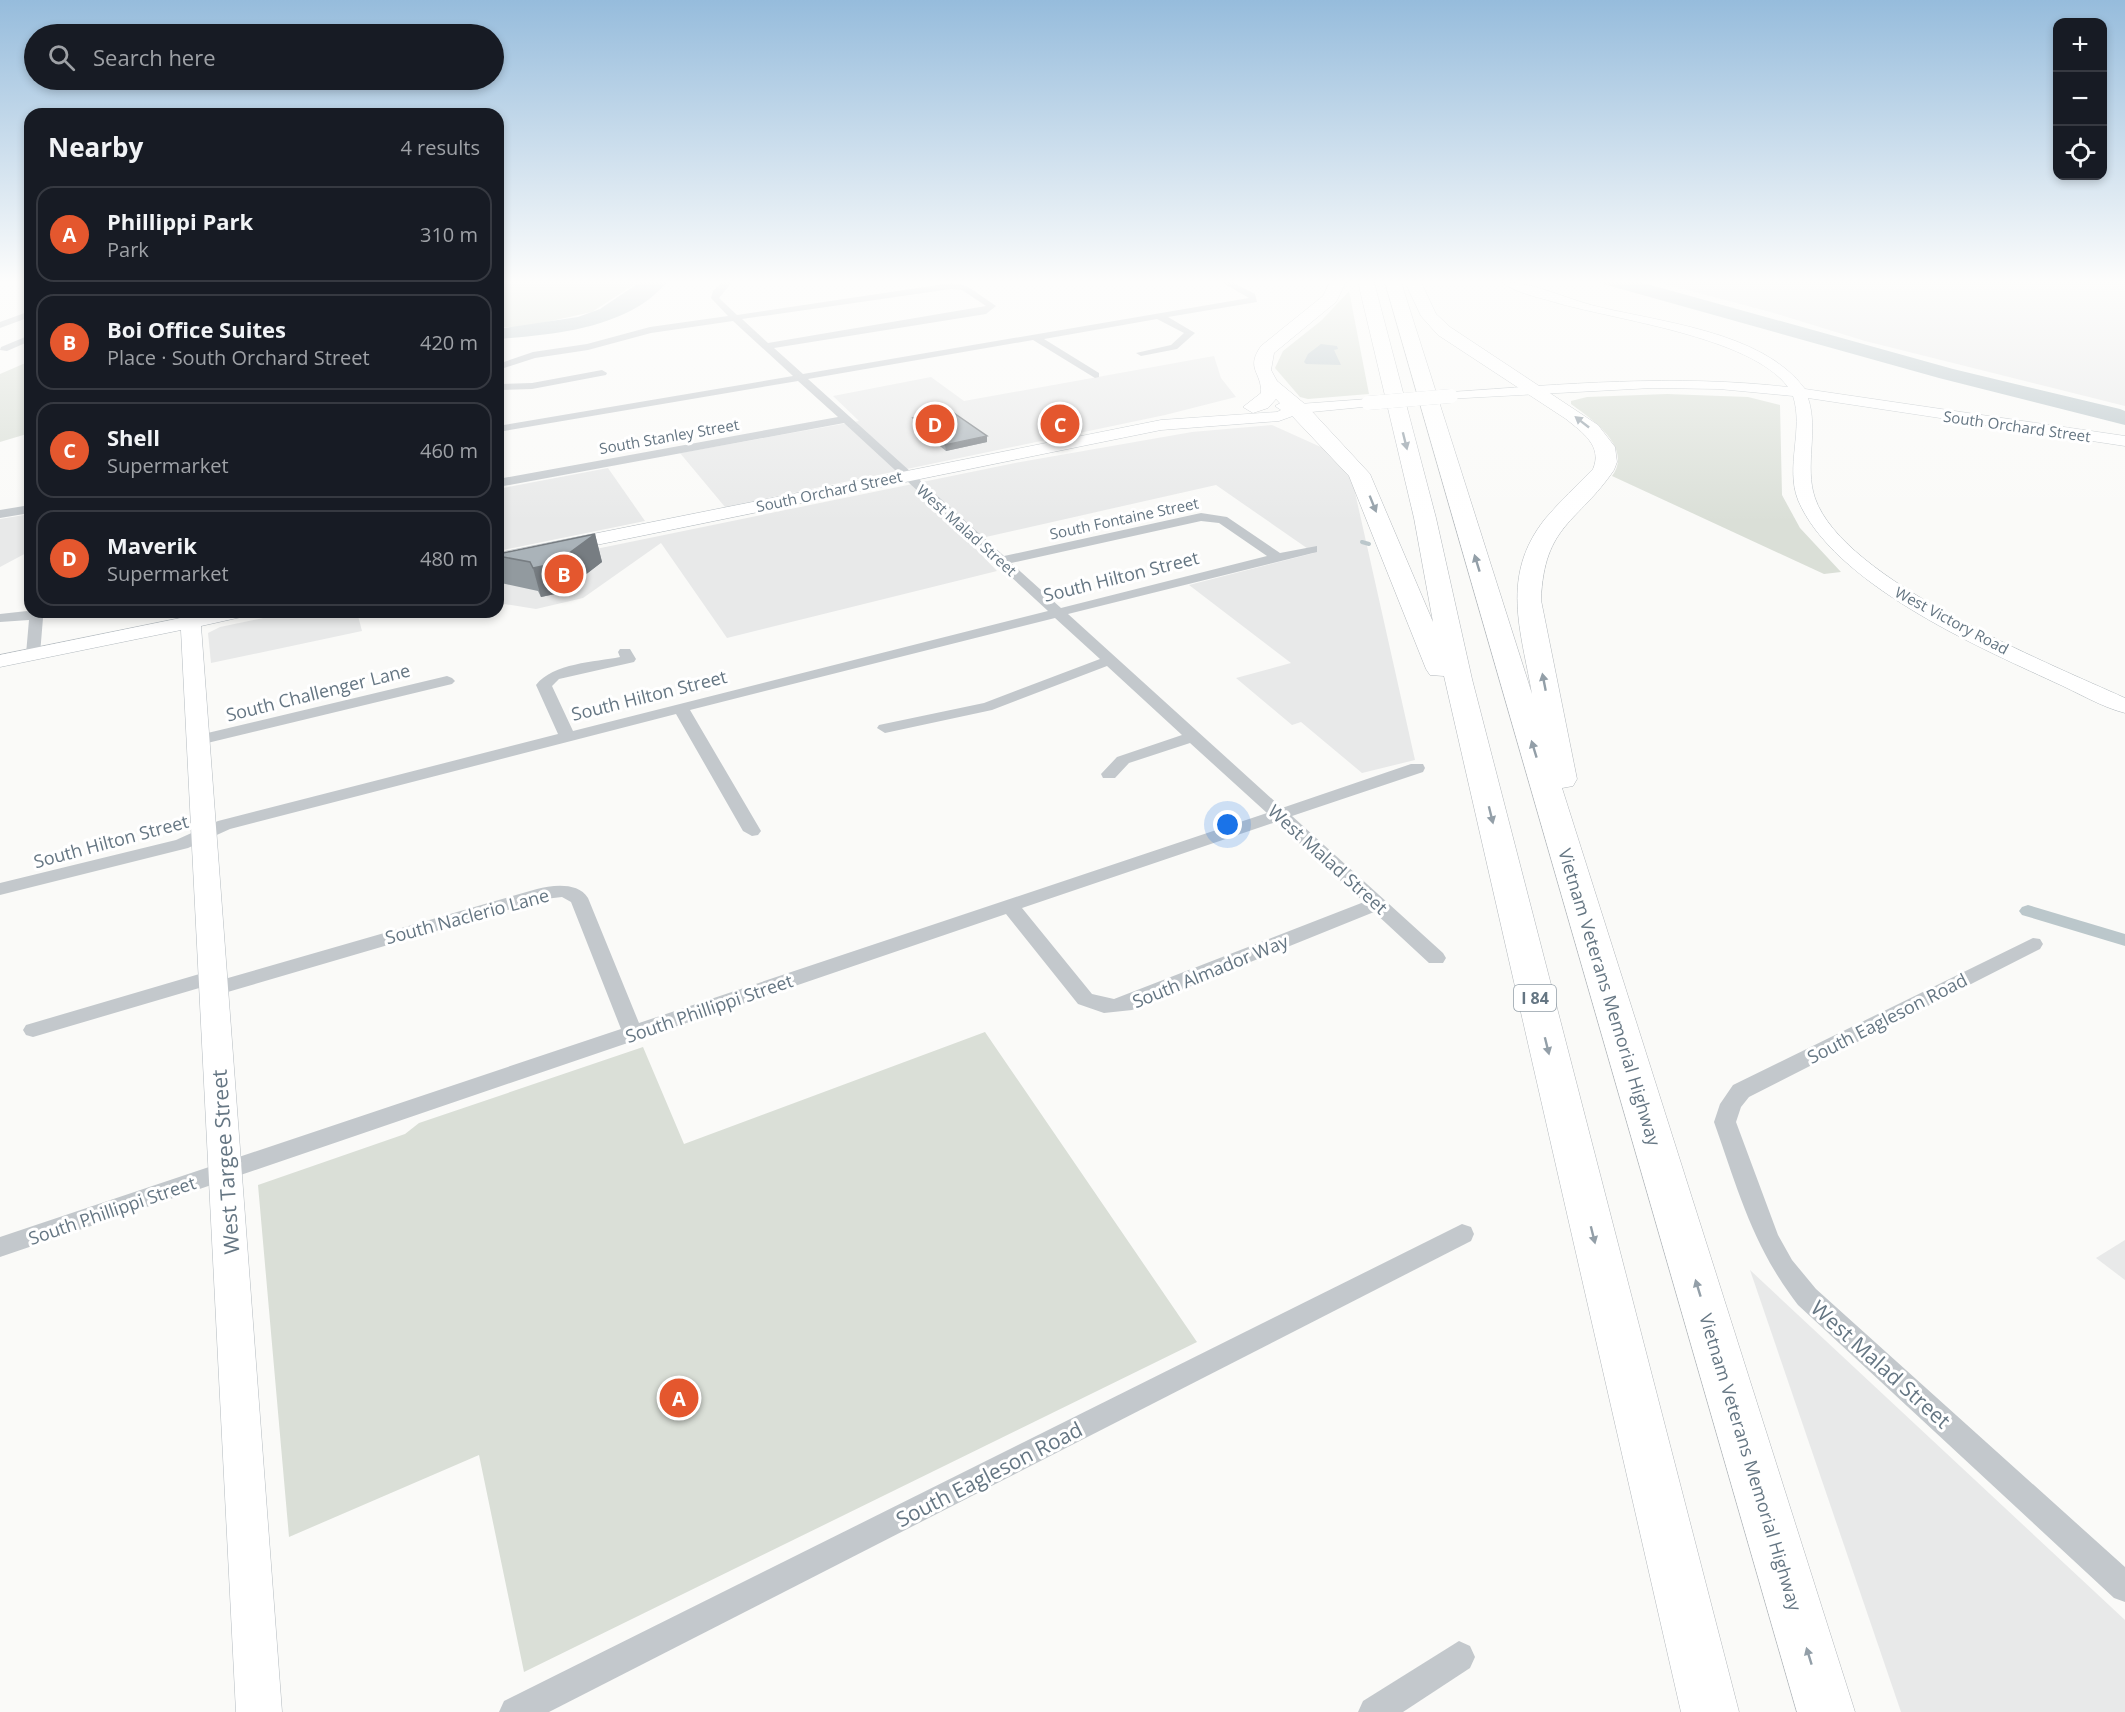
<!DOCTYPE html>
<html lang="en">
<head>
<meta charset="utf-8">
<style>
  :root { --surface:#171b24; --page:#20242c; --text:#f1f3f6; --muted:#9ea1a6; --line:#363941; --accent:#e4572e }
  body { margin:0; font-family:"Open Sans",sans-serif; background:var(--page); color:var(--text) }
  .controls { position:absolute; right:18px; top:18px; display:grid; overflow:hidden; border-radius:12px; box-shadow:0 3px 9px #0003 }
  .controls button { width:54px; height:54px; display:grid; place-items:center; padding:0; border:0; border-bottom:2px solid var(--line); background:var(--surface); color:var(--text); font:30px sans-serif }
  .you { position:absolute; left:1228px; top:825px; width:21px; height:21px; margin:-15px; border:4px solid #fff; border-radius:50%; background:#1a73e8; box-shadow:0 0 0 9px #1a73e833 }
  .badge { display:grid; place-items:center; width:39px; height:39px; border-radius:50%; background:var(--accent); color:#fff; font-size:20px; font-weight:700 }
  .pin { position:absolute; translate:-50% -50%; border:3px solid #fff; box-shadow:0 2px 6px #0006 }
  .list { margin:0; padding:0; list-style:none }
  h2 { display:flex; justify-content:space-between; align-items:center; height:78px; margin:0; padding:0 24px; font-size:26px }
  h2 small { font-size:20px; font-weight:400; color:var(--muted) }
  .list li { display:grid; grid-template-columns:39px 1fr auto; gap:18px; align-items:center; box-sizing:border-box; height:96px; margin:0 12px 12px; padding:0 12px; border:2px solid var(--line); border-radius:18px }
  .list b { display:block; font-size:22px; white-space:nowrap }
  .list p { margin:0; font-size:20px; white-space:nowrap; color:var(--muted) }
  .list em { font-size:20px; font-style:normal; color:var(--muted) }
  .icon { flex:none; width:33px; height:33px; fill:none; stroke:currentColor; stroke-width:2; stroke-linecap:round; stroke-linejoin:round }
  .map { position:relative; flex:none; width:2125px; height:1712px; overflow:hidden }
  .search { position:absolute; background:var(--surface); box-shadow:0 3px 9px #0003; left:24px; top:24px; width:480px; height:66px; display:flex; align-items:center; gap:15px; box-sizing:border-box; padding:0 21px; border-radius:33px; color:var(--muted); font-size:22px }
  .panel { position:absolute; background:var(--surface); box-shadow:0 3px 9px #0003; left:24px; top:108px; width:480px; height:510px; border-radius:18px }
  .map>svg:first-child { display:block }
</style>
</head>
<body>
<div class="map">
<svg width="2125" height="1712" viewBox="0 0 2125 1712">
  <rect width="100%" height="100%" fill="#fafaf8"/>
  <!-- built -->
  <g fill="#e8e9e9">
    <path d="M1657,282h468v124l-260,-65 -91,-28z"/>
    <path d="M1214,356l7,22 15,19 -71,18 -440,92 -45,-54 179,-32 -26,-25 98,-19 33,24z"/>
    <path d="M1272,425l51,23 29,31 63,281 -53,13 -61,-51 -9,3 -56,-47 55,-15 -102,-78 125,-32 -98,-68 -248,56 29,30 -270,67 -66,-95 -78,55 -47,11 -38,-6v-34l517,-106 177,-31z"/>
    <path d="M608,468l37,53 -147,30v-62z"/>
    <path d="M30,514v37l-30,16v-48z"/>
    <path d="M292,612h65l5,19 -151,32 -3,-30 12,-6z"/>
    <path d="M2125,1240v40l-29,-22z"/>
    <path d="M1750,1270l375,350v92h-224z"/>
  </g>
  <!-- green -->
  <g fill="#dadfd7">
    <path d="M498,282h140l-46,30 -68,15h-26z"/>
    <path d="M1349,291l20,103 -61,5 -8,-2 -25,-29 8,-17 39,-31z"/>
    <path d="M30,361v72l-30,9v-68z"/>
    <path d="M1667,394l81,3 32,8 2,90 18,33 41,44 -17,2 -212,-98c22,-29 -22,-58 -41,-72v-3l16,-4z"/>
    <path d="M985,1032l212,310 -673,330 -45,-217 -190,82 -31,-352 147,-51 14,-11 224,-76 41,97z"/>
  </g>
  <!-- water -->
  <g fill="#bbc7cb">
    <path d="M640,282h28c-9,8 -18,18 -29,24 -42,25 -93,29 -141,33v-10l80,-12 22,-8z"/>
    <path d="M1596,282h44l313,87 167,40 5,2v14l-186,-47z"/>
    <path d="M1321,344l16,2 1,3 -4,1 7,15 -35,-1 -2,-2 4,-8z"/>
  </g>
  <g fill="none" stroke-linecap="round" stroke-linejoin="round">
    <!-- stream -->
    <path stroke="#bbc7cb" stroke-width="4" d="M1362,542l7,2"/>
    <!-- canal -->
    <path fill="#bbc7cb" fill-rule="evenodd" d="M2028,905l97,29v12l-103,-31 -3,-4 3,-4z"/>
    <defs>
      <g id="secondary">
        <path d="M1502,282c30,0 60,15 89,23 65,17 171,25 214,84l320,47v10l-317,-48c11,32 -4,68 7,100 28,82 233,165 310,200v15c-24,-6 -48,-21 -71,-31 -78,-36 -221,-99 -256,-182 -13,-33 6,-71 -5,-104l-74,-7 -67,-1 -206,11 -2,-3 2,-3 5,-1c113,-8 224,-18 337,-5 -38,-51 -174,-67 -234,-85 -16,-5 -39,-9 -52,-20z"/>
        <path d="M1368,399l5,1 2,3 -2,3 -72,7 -22,8 -118,9 -663,135v-12l663,-133 116,-8 4,-2 -6,-4 7,-4 17,2z"/>
        <path d="M210,612h39l-3,4 -45,10 81,1086h-46l-55,-1082 -181,37v-12z"/>
      </g>
      <g id="highway">
        <path d="M1330,282h16l-10,20 -62,51 -3,17 6,11 29,24 64,69 63,148 -19,-104 -56,-236h16l62,236 36,161 267,1033h-58l-237,-1036 -14,-1 -4,-6 -77,-193 -73,-77 -8,9 -15,5 -10,-6 18,-14c1,-21 -16,-24 0,-47l62,-50z"/>
        <path d="M1385,282h16l131,412c-11,-64 -32,-118 13,-175 15,-18 32,-33 48,-50 10,-23 -11,-37 -27,-50l-128,-84 -17,-19 -16,-34h16l15,32 14,13 148,98 17,22 2,15 -3,8c-36,53 -70,54 -73,130l36,179 -4,7 -11,2 293,924h-58z"/>
      </g>
    </defs>
    <!-- secondary casing -->
    <use href="#secondary" stroke="#b3babf" stroke-width="1"/>
    <!-- highway casing -->
    <use href="#highway" stroke="#b4b9bd" stroke-width="1"/>
    <!-- street -->
    <g fill="#c3c8cc" fill-rule="evenodd">
      <path d="M722,282h10l-13,16 18,17 214,-32 16,3 29,20 -10,8 -212,34 29,26 446,-76 -28,-16h11l23,12 2,8 -89,15 27,16 -18,16 -36,7 -5,-3 35,-8 13,-12 -27,-14 -113,20 55,34v4l-4,1 -62,-38 -225,39 196,177 197,-43 26,4 53,36 37,-7v6l-249,62 214,194 129,-44h12l2,4 -2,4 -131,44 151,137 3,5 -3,5h-14l-55,-51 -242,98 -28,3 -26,-9 -72,-90 -1006,343v-20l621,-208 -50,-127 -9,-5 -17,2 -331,97 -7,-2 -3,-5 2,-3 -173,51 -7,-2 -3,-5 3,-5 187,-55 7,2 3,5 -2,3 316,-91c16,-4 41,-7 51,9l51,125 628,-210 -77,-70 -61,20 -14,15h-12l-2,-4 16,-17 65,-22 -75,-69 -115,44 -107,23 -8,-5 2,-3 105,-22 116,-44 -45,-41 -365,92 71,121 -3,4 -6,1 -9,-5 -67,-117 -446,115 -42,19 -188,47v-12l176,-43 42,-19 340,-87 -22,-49c17,-22 59,-23 84,-28l-2,-5 2,-3h10l6,10 -2,3 -75,17 -7,7 21,45 475,-120 -204,-188 -346,64v-8l340,-62 -40,-36 -300,51v-6l295,-50 -60,-55 -82,12 -63,17 -53,8 -37,12v-6l35,-12 54,-8 63,-17 78,-11 -17,-18 2,-7zM951,289l11,1 24,16 -218,37 -26,-24zM1201,521l18,2 48,33 -206,52 -50,-45zM1276,822l88,80 -250,97 -22,-5 -70,-86z"/>
      <path d="M30,311v6l-30,11v-6z"/>
      <path d="M30,335v6l-23,10 -7,-1 1,-3z"/>
      <path d="M602,370l5,3 -1,2 -74,14 -34,1v-6l34,-1z"/>
      <path d="M30,505v8l-30,5v-8z"/>
      <path d="M27,611l16,7 -3,36 -7,4 -7,-4 3,-34 -29,2v-8z"/>
      <path d="M447,676l5,2 3,3 -3,3 -253,61 -8,-5 8,-5z"/>
      <path d="M2033,938l7,1 3,5 -3,5 -291,148 -8,10 -5,15 42,113 14,25 24,29 309,278v35l-11,-4 -316,-293c-45,-58 -60,-115 -84,-183l6,-18 13,-19z"/>
      <path d="M1462,1224l9,3 3,7 -3,7 -922,471h-50l5,-11z"/>
      <path d="M1459,1641l11,5 5,11 -5,11 -67,44h-45l5,-11z"/>
    </g>
    <!-- secondary -->
    <use href="#secondary" fill="#fff" fill-rule="evenodd"/>
    <!-- highway -->
    <use href="#highway" fill="#fff" fill-rule="evenodd"/>
    <defs>
      <path id="secondary-bridge" d="M1368,403l83,-7"/>
    </defs>
    <!-- secondary-bridge casing -->
    <use href="#secondary-bridge" stroke="#b3babf" stroke-width="14" stroke-linecap="butt"/>
    <!-- secondary-bridge -->
    <use href="#secondary-bridge" stroke="#fff" stroke-width="14"/>
  </g>
  <!-- wall -->
  <g fill="#929a9f">
    <path d="M913,418l74,24 -41,9 -33,-27z"/>
    <path d="M595,534l7,28 -26,20 2,7 -37,8 -3,-6 -37,-8 -3,-9v-20z"/>
  </g>
  <!-- shaded-wall -->
  <g fill="#777d82">
    <path d="M987,436v6l-41,9 -1,-6z"/>
    <path d="M595,534l7,28 -26,20 2,7 -37,8 -8,-29 35,-14z"/>
  </g>
  <!-- building -->
  <g fill="#aab3b9" stroke="#777d82" stroke-width="1.5">
    <path d="M951,411l36,25 -42,9 -32,-27z"/>
    <path d="M595,534l-27,20 3,6 -38,8 -3,-6 -32,-6v-2z"/>
  </g>
  <!-- one-way arrows -->
  <defs><path id="oneway-solid" d="M-6-.8H1V-3.2L6.5 0L1 3.2V.8H-6Z" transform="scale(1.5)"/></defs>
  <g fill="#939fa8">
    <use href="#oneway-solid" transform="translate(1582 422) rotate(-142)"/>
    <use href="#oneway-solid" transform="translate(1405 441) rotate(76)"/>
    <use href="#oneway-solid" transform="translate(1373 504) rotate(68)"/>
    <use href="#oneway-solid" transform="translate(1477 563) rotate(-107)"/>
    <use href="#oneway-solid" transform="translate(1544 682) rotate(-101)"/>
    <use href="#oneway-solid" transform="translate(1534 749) rotate(-107)"/>
    <use href="#oneway-solid" transform="translate(1491 815) rotate(76)"/>
    <use href="#oneway-solid" transform="translate(1547 1046) rotate(76)"/>
    <use href="#oneway-solid" transform="translate(1593 1235) rotate(76)"/>
    <use href="#oneway-solid" transform="translate(1698 1288) rotate(-107)"/>
    <use href="#oneway-solid" transform="translate(1809 1656) rotate(-107)"/>
  </g>
  <!-- sky -->
  <linearGradient id="sky" x2="0" y2="1"><stop stop-color="#96bcdc"/><stop offset="0.54" stop-color="#fdfdfc"/><stop offset="1" stop-color="#fdfdfc" stop-opacity="0"/></linearGradient>
  <rect width="2125" height="522" fill="url(#sky)"/>
  <g text-anchor="middle" dominant-baseline="central" stroke-width="6" stroke-linejoin="round" paint-order="stroke">
    <!-- far-street labels -->
    <g font-size="15" fill="#657683" stroke="#fff">
      <text transform="translate(2017 426) rotate(8)">South Orchard Street</text>
      <text transform="translate(669 436) rotate(-10)">South Stanley Street</text>
      <text transform="translate(829 491) rotate(-12)">South Orchard Street</text>
      <text transform="translate(1124 518) rotate(-12)">South Fontaine Street</text>
      <text transform="translate(967 530) rotate(42)">West Malad Street</text>
      <text transform="translate(1952 620) rotate(28)">West Victory Road</text>
    </g>
    <!-- shield labels -->
    <rect fill="#fff" stroke="#939fa8" stroke-width="1.5" x="1514" y="985" width="42" height="26" rx="4.5"/>
    <g font-size="16" font-weight="bold" fill="#657683">
      <text x="1535" y="998">I 84</text>
    </g>
    <!-- street labels -->
    <g font-size="18" fill="#657683" stroke="#fff">
      <text transform="translate(1121 576) rotate(-14)">South Hilton Street</text>
      <text transform="translate(318 692) rotate(-14)">South Challenger Lane</text>
      <text transform="translate(649 695) rotate(-14)">South Hilton Street</text>
      <text transform="translate(111 841) rotate(-15)">South Hilton Street</text>
      <text transform="translate(1328 859) rotate(42)">West Malad Street</text>
      <text transform="translate(467 916) rotate(-15)">South Naclerio Lane</text>
      <text transform="translate(1210 971) rotate(-22)">South Almador Way</text>
      <text transform="translate(1610 997) rotate(73)">Vietnam Veterans Memorial Highway</text>
      <text transform="translate(709 1008) rotate(-19)">South Phillippi Street</text>
      <text transform="translate(1887 1018) rotate(-27)">South Eagleson Road</text>
      <text transform="translate(112 1210) rotate(-19)">South Phillippi Street</text>
      <text transform="translate(1751 1462) rotate(73)">Vietnam Veterans Memorial Highway</text>
    </g>
    <!-- near-street labels -->
    <g font-size="21" fill="#657683" stroke="#fff">
      <text transform="translate(225 1162) rotate(-94)">West Targee Street</text>
      <text transform="translate(1881 1364) rotate(42)">West Malad Street</text>
      <text transform="translate(989 1474) rotate(-27)">South Eagleson Road</text>
    </g>
  </g>
</svg>
<div class="controls">
<button>+</button>
<button>−</button>
<button><svg class="icon" aria-label="locate" viewBox="0 0 24 24"><circle cx="12" cy="12" r="6"/><path d="M12 2v4M12 18v4M2 12h4M18 12h4"/></svg></button>
</div>
<div class="you"></div>
<div class="pin badge" style="left:679px;top:1398px">A</div>
<div class="pin badge" style="left:564px;top:574px">B</div>
<div class="pin badge" style="left:1060px;top:424px">C</div>
<div class="pin badge" style="left:935px;top:424px">D</div>
<div class="search"><svg class="icon" aria-label="search" viewBox="0 0 24 24"><circle cx="10" cy="10" r="6"/><path d="M15 15l6 6"/></svg>Search here</div>
<section class="panel">
<h2>Nearby<small>4 results</small></h2>
<ul class="list">
<li><span class="badge">A</span><div><b>Phillippi Park</b><p>Park</p></div><em>310 m</em></li>
<li><span class="badge">B</span><div><b>Boi Office Suites</b><p>Place · South Orchard Street</p></div><em>420 m</em></li>
<li><span class="badge">C</span><div><b>Shell</b><p>Supermarket</p></div><em>460 m</em></li>
<li><span class="badge">D</span><div><b>Maverik</b><p>Supermarket</p></div><em>480 m</em></li>
</ul>
</section>
</div>
</body>
</html>
